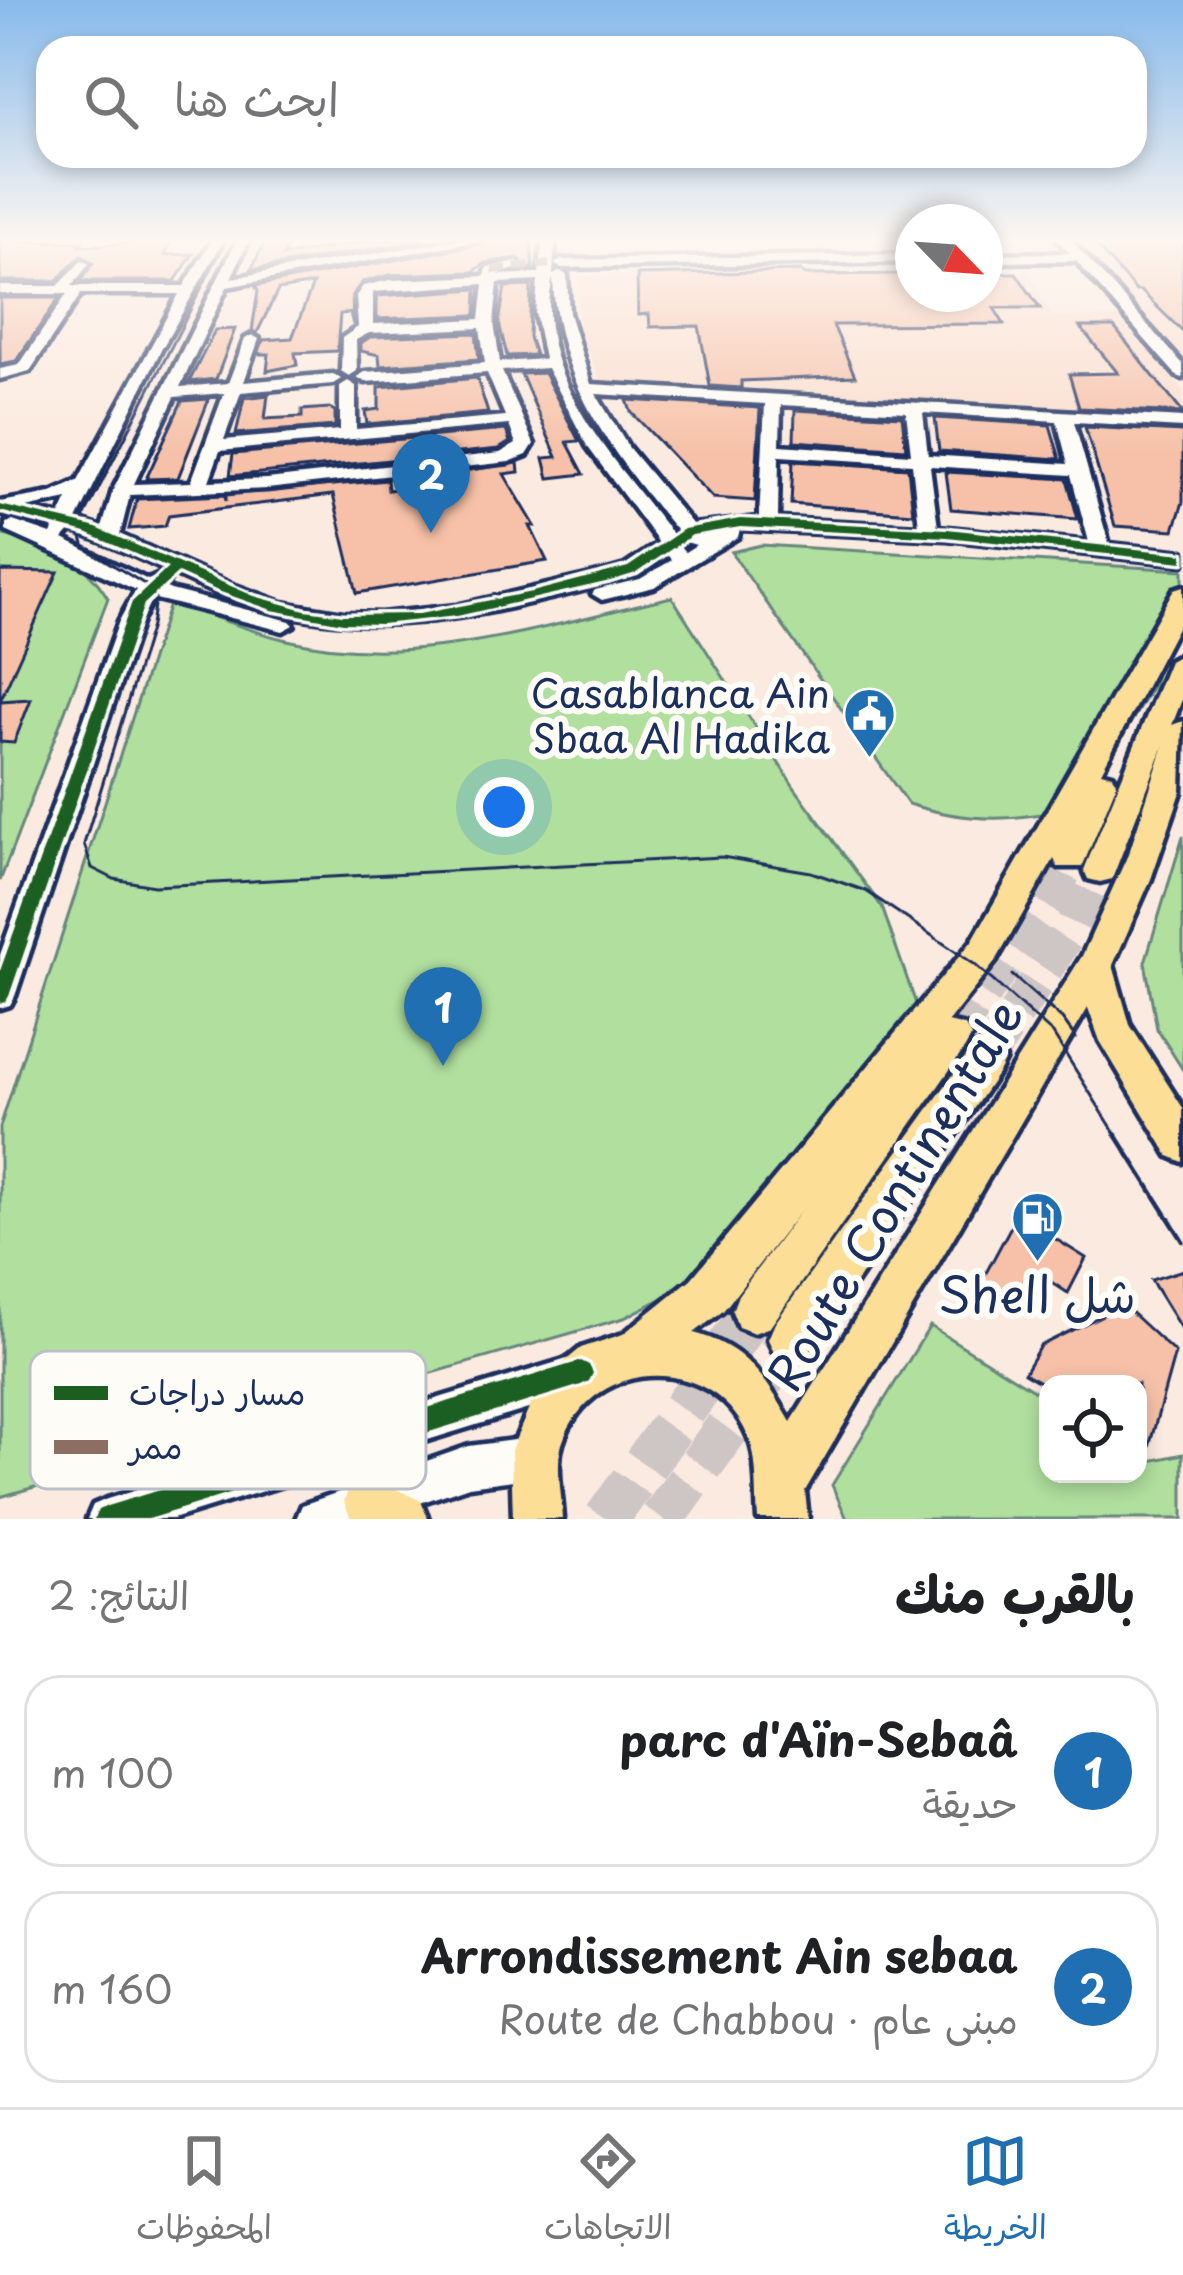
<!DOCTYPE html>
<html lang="ar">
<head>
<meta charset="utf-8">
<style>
  :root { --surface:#fff; --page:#f2f2f2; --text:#202124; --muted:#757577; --line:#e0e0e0; --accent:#1f6fb2 }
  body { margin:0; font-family:"Playpen Sans","Playpen Sans Arabic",sans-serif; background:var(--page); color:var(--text); direction:rtl }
  .controls { position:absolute; right:36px; bottom:36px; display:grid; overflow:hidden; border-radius:24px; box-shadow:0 6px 18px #0003 }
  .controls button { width:108px; height:108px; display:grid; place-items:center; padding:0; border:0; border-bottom:3px solid var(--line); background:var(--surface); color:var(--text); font:60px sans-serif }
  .compass { position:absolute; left:895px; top:204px; width:108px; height:108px; border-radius:50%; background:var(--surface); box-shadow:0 6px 18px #0003; rotate:115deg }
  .you { position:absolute; left:504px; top:807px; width:42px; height:42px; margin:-30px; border:9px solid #fff; border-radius:50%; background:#1a73e8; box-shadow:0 0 0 18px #1a73e833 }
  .badge { display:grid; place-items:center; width:78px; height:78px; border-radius:50%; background:var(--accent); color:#fff; font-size:39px; font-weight:700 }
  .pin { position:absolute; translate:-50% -99px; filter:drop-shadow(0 3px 6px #0008) }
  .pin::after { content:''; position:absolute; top:63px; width:42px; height:36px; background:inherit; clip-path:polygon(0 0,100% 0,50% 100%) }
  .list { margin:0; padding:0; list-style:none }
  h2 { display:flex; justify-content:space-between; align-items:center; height:156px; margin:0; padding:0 48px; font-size:51px }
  h2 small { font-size:39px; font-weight:400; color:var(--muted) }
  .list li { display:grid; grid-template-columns:78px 1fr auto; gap:36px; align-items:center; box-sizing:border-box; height:192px; margin:0 24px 24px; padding:0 24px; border:3px solid var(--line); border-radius:36px }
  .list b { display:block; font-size:45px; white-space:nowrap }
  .list p { margin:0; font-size:39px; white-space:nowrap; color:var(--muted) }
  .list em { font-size:39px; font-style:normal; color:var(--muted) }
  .icon { flex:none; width:66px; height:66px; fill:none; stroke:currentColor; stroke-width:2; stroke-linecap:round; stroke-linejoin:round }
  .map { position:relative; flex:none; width:1183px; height:1519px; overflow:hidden; direction:ltr }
  .search { position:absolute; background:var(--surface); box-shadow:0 6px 18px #0003; left:36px; right:36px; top:36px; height:132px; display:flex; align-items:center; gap:30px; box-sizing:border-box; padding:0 42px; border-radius:36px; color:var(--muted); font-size:45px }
  .sheet { height:588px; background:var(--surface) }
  nav { display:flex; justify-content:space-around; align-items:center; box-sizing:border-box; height:168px; border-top:3px solid var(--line); background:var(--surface); font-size:33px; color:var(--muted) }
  nav a { display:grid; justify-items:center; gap:6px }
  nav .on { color:var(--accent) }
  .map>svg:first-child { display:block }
</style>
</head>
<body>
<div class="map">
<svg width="1183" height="1519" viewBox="0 0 1183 1519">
  <rect width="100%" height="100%" fill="#fbeadf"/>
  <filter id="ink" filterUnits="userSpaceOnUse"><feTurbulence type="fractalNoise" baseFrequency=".00833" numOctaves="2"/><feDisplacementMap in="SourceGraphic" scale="24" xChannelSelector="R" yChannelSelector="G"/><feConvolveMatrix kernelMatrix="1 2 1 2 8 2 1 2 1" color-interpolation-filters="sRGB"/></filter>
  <g filter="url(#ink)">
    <!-- built -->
    <g fill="#fadece">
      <path d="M1074,240h109v120z"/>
      <path d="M1029,271l23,45 67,2 64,72v27l-582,-35 -22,-53v-53l334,-3v21h72v-22z"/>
    </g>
    <!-- green -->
    <g fill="#b0df9e" stroke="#66877e" stroke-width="3">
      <path d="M0,534c50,13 81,19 108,64l-108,283z"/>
      <path d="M761,545l422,25v14l-30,101 -71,121c-65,15 -109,18 -174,-2l-177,-252z"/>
      <path d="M672,597l122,190 88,120 34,97 -232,283 -60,31 -624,179v-370l170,-526c37,13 75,29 113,38 129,33 263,-14 389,-42z"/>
      <path d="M1183,836v234l-26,-41 -12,-67z"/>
      <path d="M930,1326l118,73v75h90v-20l12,7 33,-7v65h-336l-15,-34z"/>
    </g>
    <!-- building -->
    <g fill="#f6c1a8" stroke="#1b2f5e" stroke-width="3">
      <path d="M266,240h25l-8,16 90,-16h53l-175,30z"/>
      <path d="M485,240h46l2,29h-11l-5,-11 -31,5 -13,9 -83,3 -28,7 -10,14 1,29 -3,-12 -10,1 -3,37 -42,2 2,12 -30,6 2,-17h-11l5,-14 29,-2 21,-54 -35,6 -21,43 -5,-2 6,-40 -3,-5 227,-42z"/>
      <path d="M1091,240h92v92l-42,-41h-5z"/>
      <path d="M0,241l82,1 -3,4 92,-5 -6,14 28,-1 -18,27h-94l12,-18 -12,-7 -25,25h-56z"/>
      <path d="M800,271l5,4 108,-1v20l72,1v-22h31l24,35h-46l10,16 -171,1 22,51 -114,5v7l-31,-2 -11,-60 -49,1 -1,-13 -11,1 -1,-40z"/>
      <path d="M531,286l-2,51 6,18 -28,1 -8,-33 6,-36z"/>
      <path d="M477,289l-1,26 -99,4v-23z"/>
      <path d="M0,298h59l-43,63 -16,3z"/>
      <path d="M1080,327h34l69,86 -104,-5 -10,-34 49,-1z"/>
      <path d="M235,329l-19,50 -27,3 26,-52z"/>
      <path d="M476,333l3,26 -99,7 -1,-11 -18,-4v-8l9,-6z"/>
      <path d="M544,373l35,68 -12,1 17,32 -35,4 -5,-20 13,-1 -36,-83z"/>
      <path d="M477,378l11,35 -121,11 -2,-13 14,-2v-22z"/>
      <path d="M268,395l-3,24 37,-2v-7l27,-2 6,3v15l-99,8 8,-36z"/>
      <path d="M209,399l-31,79 -32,1 36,-78z"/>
      <path d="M627,400l133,8 -5,93 -42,-3 -82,-86z"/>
      <path d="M795,410l107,6 4,33 -112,-8z"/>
      <path d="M935,418l115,7 10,34 -121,-8z"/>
      <path d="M1085,427l98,5v70l-9,28 -59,-4z"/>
      <path d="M506,430l4,12 -11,7 -269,27 3,-22z"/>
      <path d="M793,461l115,7 5,45 -122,-9z"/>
      <path d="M518,463l1,9 -15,2 31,52h-5l17,35 -190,32 -24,-98 -164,20 -4,11 -36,3 8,-30 88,-4 1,6v-6l161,-15 1,10 46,-6 2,-9z"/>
      <path d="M946,472l121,7 11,40 -127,-10z"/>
      <path d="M0,571l58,1 -58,129 31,-2 -17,44 -14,-1z"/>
      <path d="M1017,1215l69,43 -18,35 -37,-24 -19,37 -32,-22z"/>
      <path d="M1183,1270v62l-32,-52z"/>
      <path d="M1123,1305l52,48 -32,116h-5v-85h-95l-19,-11 16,-27z"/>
    </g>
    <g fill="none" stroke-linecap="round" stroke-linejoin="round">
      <!-- major-tunnel-far1 -->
      <g stroke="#cec5c5" stroke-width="36" stroke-dasharray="36 18" stroke-linecap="butt">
        <path d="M952,1037l95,-132 23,-47"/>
        <path d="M986,1059l87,-133 27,-56"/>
      </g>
      <!-- major-tunnel -->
      <g stroke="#cec5c5" stroke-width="45" stroke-dasharray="45 22" stroke-linecap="butt">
        <path d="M606,1519l148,-208"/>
        <path d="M662,1519l129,-180"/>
      </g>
      <defs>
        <g id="minor">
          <path d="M212,240h12l-63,110 -84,170 25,8 11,-38 124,-250h12l-18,38 222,-38h28l-254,47 -47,100 48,-4 17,-44 7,-4 7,4 -15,43 89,-8 8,5 -8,5 -92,8 -17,48 116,-10v-44l8,-5 8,5v43l149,-13 -18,-43 -122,9 -8,-5 8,-5 120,-9 -5,-35 -111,5 -13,7 1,31 -8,5 -8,-5 1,-33 16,-11 -2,-31 7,-10 27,-6 95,-4 2,-9 31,-5v6l-20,7 41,-2 4,-33h12l-2,35 7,-4 7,4 2,38 22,71 592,34v10l-109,-6 35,122 74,8v12l-236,-25 -207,-10 -2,8 -84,50 -52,13 -10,-6 3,-4 45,-11 32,-19 -5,-5c-41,28 -89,36 -138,48 -108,26 -210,33 -315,-11 -48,-20 -94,-46 -143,-62l-8,9 85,41 11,-5 7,2 3,4 -5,6 7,3 119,31 4,4 -11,6 -131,-33 -11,23 -126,375 -5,9 -10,3v-53l119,-334 17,-31 -130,-59v-8l7,-2 38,13 4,-8 -55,-12v-12l51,-9 27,-12 101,-187h-98l-51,77 -30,8v-10l19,-4 48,-71h-67v-8h58l24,-26 7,4 -17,22h112zM553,278c3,102 60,178 124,253l-5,3c-53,-70 -143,-159 -119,-256zM538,281l-3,32 9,46 -44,3 -6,-39 4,-40zM484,284l-4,35 -107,5v-32zM547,368l40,78 72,97 -34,23 -25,7 -143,33 -76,8 -38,-1 -61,-10 -52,-19 -110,-49 10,-40 137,-6 242,-27 18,-7 7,-11 -32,-73zM224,393l-33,89 -57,2 41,-87zM596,394l169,10 -6,114 -66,7 -64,-77zM781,405l125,7 5,42 -131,-9zM923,413l134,8 11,43 -140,-9zM509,425l7,19 -16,9 -233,26 -58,2 11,-30zM779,456l133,8 7,62 -141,-7zM930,466l141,9 18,67 -151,-15zM68,499l-8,17 -34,-8zM686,542l10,3 -11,7 -5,-6z"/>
          <path d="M1058,240h13l112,124v14l-6,-2 -101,-115 -91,1v-8l84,-1z"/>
          <path d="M913,254v8l-352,6 -7,-4 7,-4z"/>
          <path d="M567,1359l13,6 6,13 -6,13 -13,6 -395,122h-85l6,-14 14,-6z"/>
          <path d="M536,1437l14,6 6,14 -6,14 -14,6 -67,9 -95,33h-78l6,-14 167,-59z"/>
        </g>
        <g id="major">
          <path d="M1183,586v30l-82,156 12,3 4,8 -31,75 -4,9h-24l-4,-8 -58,102 -48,61 17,4 6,11 -6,11 -195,279 -16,6 -16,-6 -6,-16 6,-16 63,-85 -78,101 -29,22c52,14 72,46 97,89l291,-466 48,-106 34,-105 -52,134 -12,3 -12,-3 -4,-9 85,-209 14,-8v44l-11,28 11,-4 -2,71 -30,87 -38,86 17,60 53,83v54l-14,-6 -69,-115 -12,-33 -283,483 3,28h-50c-2,-23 0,-53 -7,-75 -31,-91 -159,-91 -189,0 -7,21 0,53 1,75h-50l-2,-69 30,-69 40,-33 42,-14 68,-55 281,-338 202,-352z"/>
          <path d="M986,1043l13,4 6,12 -6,12 -192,284 -16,7 -16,-7 -7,-16 7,-16 198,-276z"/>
          <path d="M369,1476l52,25 7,18h-77l-7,-18 7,-18z"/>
        </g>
      </defs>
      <!-- minor casing -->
      <use href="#minor" stroke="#1b2f5e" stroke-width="9"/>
      <!-- major casing -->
      <use href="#major" stroke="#1b2f5e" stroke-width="9"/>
      <!-- minor -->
      <use href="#minor" fill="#fdfcf7" fill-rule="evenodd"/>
      <!-- major -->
      <use href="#major" fill="#fcde96" fill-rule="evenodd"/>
      <!-- tram-far1 -->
      <g stroke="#1b2f5e" stroke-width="3">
        <path d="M226,240l-147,287 6,21 71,43 -5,35 -67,218 8,24 22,11 40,7 568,-29 89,15 55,19 108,73 79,70 64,102"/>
        <path d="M1012,975l50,44 14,19"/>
      </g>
      <!-- tram -->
      <path stroke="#1b2f5e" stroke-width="4.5" d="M1115,1133l68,108"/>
      <!-- quiet -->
      <path stroke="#8d6e63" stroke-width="8" stroke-dasharray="15 8" stroke-linecap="butt" d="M492,270l57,-6"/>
      <defs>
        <g id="cycleway">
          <path d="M0,505l94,22 160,69 51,14 38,5 76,-1 113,-22 96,-25 56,-38 56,-10 207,10 236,25v8l-236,-25 -207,-10 -48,8 -56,38 -26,8 -153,35 -76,8 -38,-1 -71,-13 -54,-19 -40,-18 -34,31 -135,392 -3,5 -6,3v-33l132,-369 36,-34 -82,-35 -86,-22z"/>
          <path d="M581,1361l8,4 4,8 -4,8 -8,4 -433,134h-54l4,-9 9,-4z"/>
        </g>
      </defs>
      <!-- cycleway casing -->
      <use href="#cycleway" stroke="#fdfcf7" stroke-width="7"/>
      <!-- cycleway -->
      <use href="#cycleway" fill="#1b5e20" fill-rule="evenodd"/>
    </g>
  </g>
  <!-- sky -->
  <linearGradient id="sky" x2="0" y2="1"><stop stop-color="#87baeb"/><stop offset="0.53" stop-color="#fdf6f1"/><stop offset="1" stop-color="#fdf6f1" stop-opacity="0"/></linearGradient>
  <rect width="1183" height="453" fill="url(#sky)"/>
  <!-- icons -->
  <defs>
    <symbol id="civic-pin" viewBox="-11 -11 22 30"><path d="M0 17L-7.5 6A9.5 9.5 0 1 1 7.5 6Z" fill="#1f6fb2" stroke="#fdfcf7"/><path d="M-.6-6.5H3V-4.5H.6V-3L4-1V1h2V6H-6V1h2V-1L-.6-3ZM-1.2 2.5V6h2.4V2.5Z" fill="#fff"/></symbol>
    <symbol id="fuel-pin" viewBox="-11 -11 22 30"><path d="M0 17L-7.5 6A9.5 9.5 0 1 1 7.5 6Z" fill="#1f6fb2" stroke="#fdfcf7"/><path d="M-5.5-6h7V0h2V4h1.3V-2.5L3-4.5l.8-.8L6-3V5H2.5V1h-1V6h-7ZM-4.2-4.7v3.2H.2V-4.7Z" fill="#fff"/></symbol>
  </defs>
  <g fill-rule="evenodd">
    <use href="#civic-pin" x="840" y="684" width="59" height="81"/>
    <use href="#fuel-pin" x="1008" y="1188" width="59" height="81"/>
  </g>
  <g text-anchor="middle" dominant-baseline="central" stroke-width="12" stroke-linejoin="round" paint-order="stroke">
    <!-- poi labels -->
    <g font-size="39" fill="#1b2f5e" stroke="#fdfcf7" text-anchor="end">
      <text x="830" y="691">Casablanca Ain<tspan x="830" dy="45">Sbaa Al Hadika</tspan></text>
    </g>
    <!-- near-street labels -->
    <g font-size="48" fill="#1b2f5e" stroke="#fdfcf7">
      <text transform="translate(893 1194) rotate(-59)">Route Continentale</text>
    </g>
    <!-- near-poi labels -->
    <g font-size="48" fill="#1b2f5e" stroke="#fdfcf7">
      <text x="1037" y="1293">Shell شل</text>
    </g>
  </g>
  <!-- legend -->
  <rect x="30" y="1351" width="396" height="138" rx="18" fill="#fdfcf7" stroke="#b9bec9" stroke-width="3"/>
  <rect x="54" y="1386" width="54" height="14" fill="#1b5e20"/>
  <rect x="54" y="1440" width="54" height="14" fill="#8d6e63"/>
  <g font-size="33" fill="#1b2f5e">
    <text x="129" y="1405">مسار دراجات</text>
    <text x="129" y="1459">ممر</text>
  </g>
</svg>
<div class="controls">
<button><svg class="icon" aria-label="locate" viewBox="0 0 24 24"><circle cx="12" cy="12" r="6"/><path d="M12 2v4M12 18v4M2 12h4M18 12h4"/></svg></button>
</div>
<svg class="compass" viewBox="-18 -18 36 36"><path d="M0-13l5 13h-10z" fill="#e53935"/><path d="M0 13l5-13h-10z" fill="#757577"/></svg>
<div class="you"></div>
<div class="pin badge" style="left:443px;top:1066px">1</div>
<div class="pin badge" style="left:431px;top:533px">2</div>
<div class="search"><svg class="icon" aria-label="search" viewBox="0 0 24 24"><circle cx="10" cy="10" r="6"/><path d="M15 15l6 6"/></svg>ابحث هنا</div>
</div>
<section class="sheet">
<h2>بالقرب منك<small>النتائج: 2</small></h2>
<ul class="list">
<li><span class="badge">1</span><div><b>parc d'Aïn-Sebaâ</b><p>حديقة</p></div><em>100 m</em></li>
<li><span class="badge">2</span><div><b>Arrondissement Ain sebaa</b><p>مبنى عام · Route de Chabbou</p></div><em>160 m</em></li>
</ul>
</section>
<nav>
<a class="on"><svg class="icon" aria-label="map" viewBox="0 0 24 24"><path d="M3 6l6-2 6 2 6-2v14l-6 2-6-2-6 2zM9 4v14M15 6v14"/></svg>الخريطة</a>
<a><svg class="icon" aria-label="directions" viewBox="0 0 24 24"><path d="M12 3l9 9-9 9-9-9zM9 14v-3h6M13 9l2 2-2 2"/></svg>الاتجاهات</a>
<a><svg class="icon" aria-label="saved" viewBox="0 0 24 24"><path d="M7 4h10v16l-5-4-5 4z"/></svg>المحفوظات</a>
</nav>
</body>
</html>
